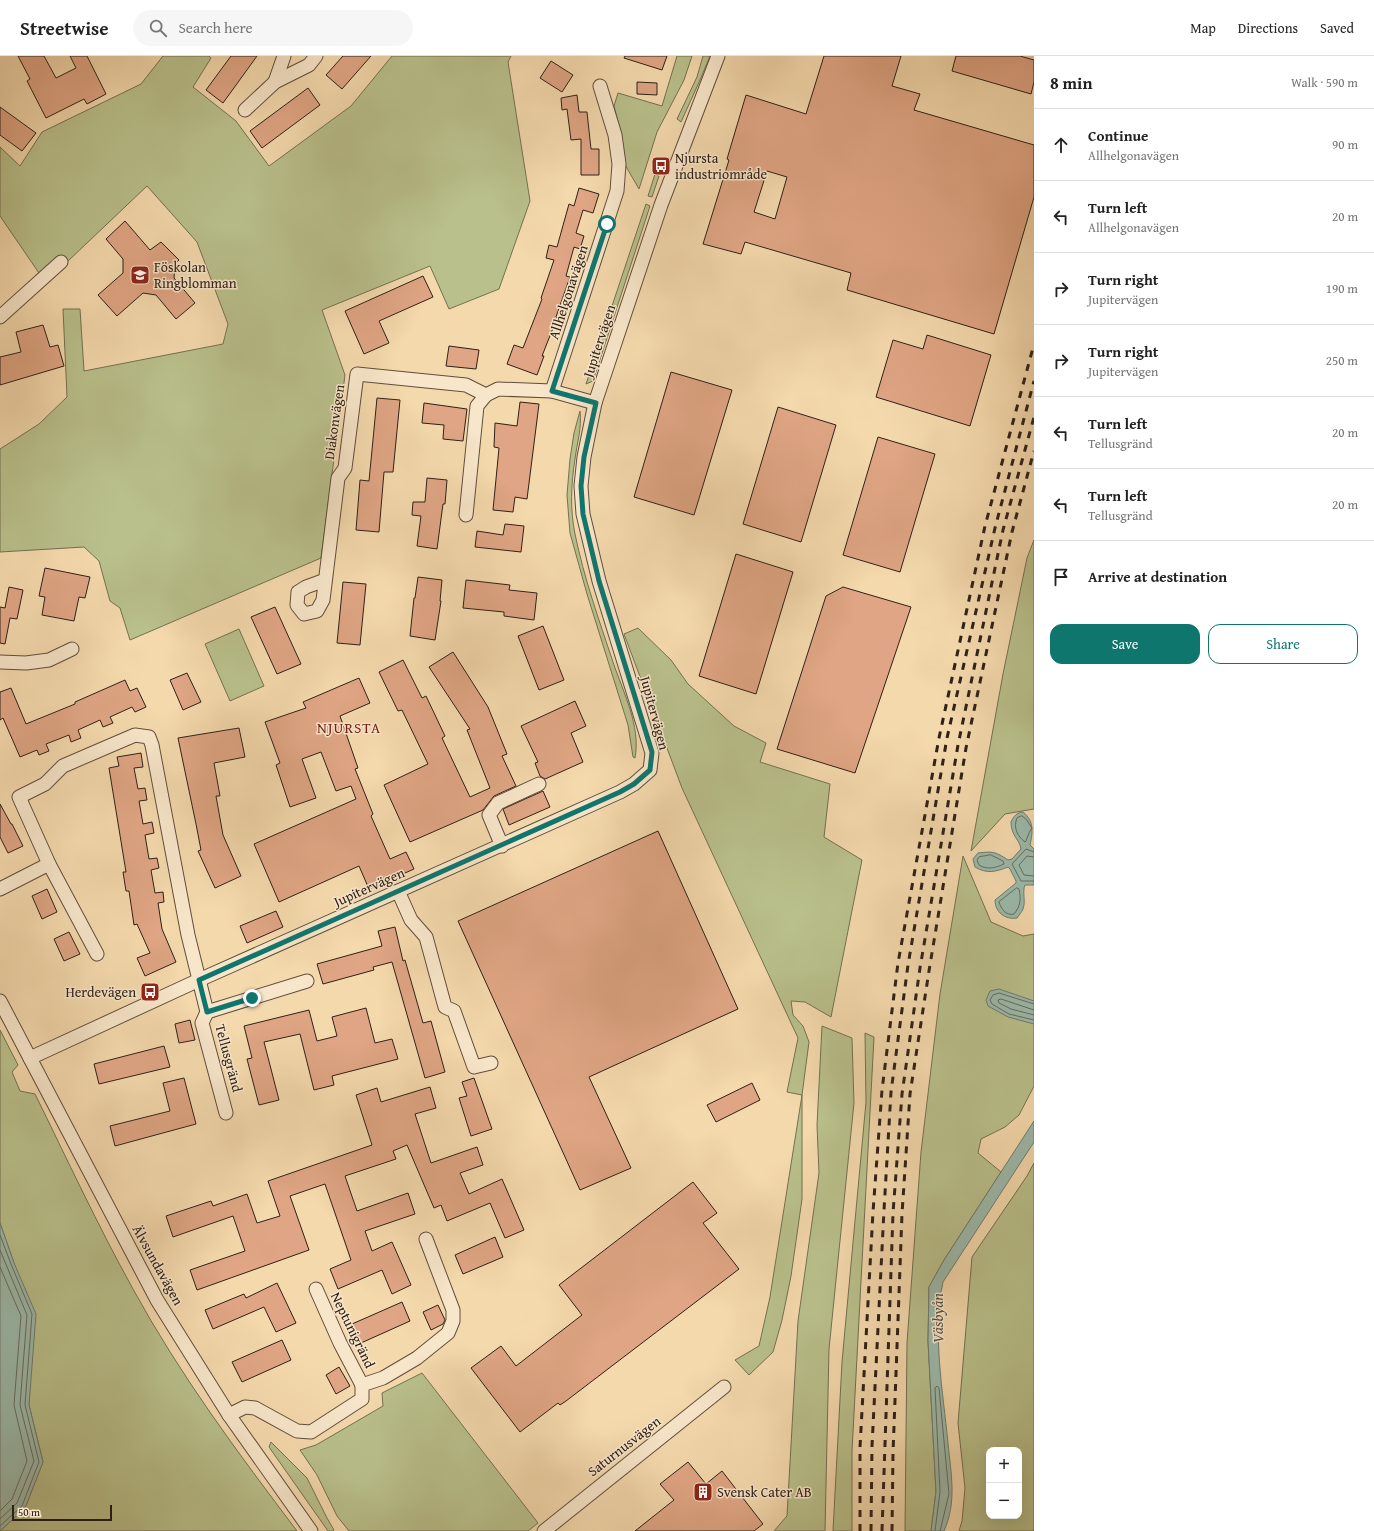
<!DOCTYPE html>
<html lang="en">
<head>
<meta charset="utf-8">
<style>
  :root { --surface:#fff; --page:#f6f6f6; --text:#222; --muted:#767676; --line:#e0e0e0; --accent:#0f766e }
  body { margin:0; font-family:"Gentium Book Plus",serif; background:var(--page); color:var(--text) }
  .controls { position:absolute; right:12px; bottom:12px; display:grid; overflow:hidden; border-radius:8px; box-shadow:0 4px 16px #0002 }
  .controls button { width:36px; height:36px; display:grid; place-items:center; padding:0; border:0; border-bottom:1px solid var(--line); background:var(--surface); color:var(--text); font:20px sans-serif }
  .scale { position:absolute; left:12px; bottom:10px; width:100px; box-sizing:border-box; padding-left:4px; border:2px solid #2f2017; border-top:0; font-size:11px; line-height:14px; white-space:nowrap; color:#2f2017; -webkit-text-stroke:3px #f8e6ca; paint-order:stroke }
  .stop { position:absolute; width:12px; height:12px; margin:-9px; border:3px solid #0f766e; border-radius:50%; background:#fff }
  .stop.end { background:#0f766e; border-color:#fff; box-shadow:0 1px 4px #0008 }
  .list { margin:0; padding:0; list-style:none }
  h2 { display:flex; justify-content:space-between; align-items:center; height:52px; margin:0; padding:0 16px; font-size:17px }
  h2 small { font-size:13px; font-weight:400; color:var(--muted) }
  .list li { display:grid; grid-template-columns:26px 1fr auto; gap:12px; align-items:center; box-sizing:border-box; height:72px; padding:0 16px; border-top:1px solid var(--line) }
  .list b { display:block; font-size:15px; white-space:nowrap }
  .list p { margin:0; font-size:13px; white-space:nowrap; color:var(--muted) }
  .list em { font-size:13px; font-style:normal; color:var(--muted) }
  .actions { display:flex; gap:8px; padding:12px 16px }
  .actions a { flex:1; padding:9px 0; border:1px solid var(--accent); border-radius:12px; text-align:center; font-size:14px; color:var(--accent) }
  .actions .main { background:var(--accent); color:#fff }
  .icon { flex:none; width:22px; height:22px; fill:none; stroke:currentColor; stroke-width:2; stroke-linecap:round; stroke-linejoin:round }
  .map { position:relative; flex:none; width:1034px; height:1475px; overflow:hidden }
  header { display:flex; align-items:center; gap:24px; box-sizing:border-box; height:56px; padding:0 20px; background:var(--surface); border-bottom:1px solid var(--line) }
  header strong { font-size:19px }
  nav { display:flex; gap:22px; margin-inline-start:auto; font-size:14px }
  .search { width:280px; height:36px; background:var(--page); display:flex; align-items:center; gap:10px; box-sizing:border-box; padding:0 14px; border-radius:22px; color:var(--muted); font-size:15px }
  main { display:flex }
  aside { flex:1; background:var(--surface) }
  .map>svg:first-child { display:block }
</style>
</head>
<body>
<header>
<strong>Streetwise</strong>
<div class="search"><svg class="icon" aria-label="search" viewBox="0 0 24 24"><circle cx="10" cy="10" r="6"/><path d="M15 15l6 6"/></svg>Search here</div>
<nav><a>Map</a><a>Directions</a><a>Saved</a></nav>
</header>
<main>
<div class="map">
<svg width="1034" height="1475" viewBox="0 0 1034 1475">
  <rect width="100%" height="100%" fill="#f4d9ad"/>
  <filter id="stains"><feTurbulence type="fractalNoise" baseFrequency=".005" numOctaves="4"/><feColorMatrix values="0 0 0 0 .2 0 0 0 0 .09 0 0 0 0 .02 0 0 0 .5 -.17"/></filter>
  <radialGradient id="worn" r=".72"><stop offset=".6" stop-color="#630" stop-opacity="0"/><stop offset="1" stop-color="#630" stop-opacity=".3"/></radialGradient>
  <!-- green -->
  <g fill="#b9c08b" stroke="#747051" fill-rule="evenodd">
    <path d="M163,0h46l2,2 -18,29 43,34 33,45 82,-60 41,-50h119l-3,6 22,139 -31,88 -50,20 -19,-43 -108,44 23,65 -24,183 -191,82 -10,-32 -10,-7 -11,-40 -15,-14 -84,5v-103l39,-25 28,-27 -4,-88h17l4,62 139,-27 5,-20 -31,-82 -50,-56 -81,77 -7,-7 -20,17 -39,-57v-69l20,19 22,-34 99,-48z"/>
    <path d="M677,0h15l-8,24 -27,52 -18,57 -15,-26 -3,-30 -7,-27 4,-13 44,13z"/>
    <path d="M703,0h7l-10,24 -19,42 -4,-3 20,-42z"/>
    <path d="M655,118l4,2 -7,21 -4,-1z"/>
    <path d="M646,148l4,2 -57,175 -7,3z"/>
    <path d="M580,355c2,17 -3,32 -5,48 -4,24 -5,51 0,75 9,44 24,86 38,128 10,30 28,64 22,96l-2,-1 -5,-32 -41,-131 -17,-61 -3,-38 3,-36 4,-26z"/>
    <path d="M1034,484v269l-29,5 -34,37 32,-177 24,-116z"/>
    <path d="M638,572l33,32 17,24 46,42 32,17 -6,19 70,22 -6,53 38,23 -31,157 -26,-15 -14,-1 2,14 10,11 6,16 -7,53v104l-11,77 -9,44 -9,32 -24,23 -14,-15 24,-14 11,-49 32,-202 -15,-3 11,-54 -116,-250 -58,-154z"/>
    <path d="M239,573l25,57 -34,15 -25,-57z"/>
    <path d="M963,800l28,66 32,14 11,-2v152l-15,29 -14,12 -24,12 -3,14 23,19 -57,88 -15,27 -1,54 8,151 -5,39h-26l2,-188 14,-191 19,-158z"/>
    <path d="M822,970l30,12 2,65 -25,246 -4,182h-51l13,-15 11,-195 21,-148 -2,-48z"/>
    <path d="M0,974l18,35 -6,7 8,19 15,3c32,65 63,132 98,195 47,86 105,164 164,242h-297l25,-23 18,-46 -14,-57 1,-25 -16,-117 -14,-40z"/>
    <path d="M865,977l9,4 -22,414v80h-19l9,-169 24,-260z"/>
    <path d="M1034,1107v368h-75l3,-10 3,-33 -7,-65 14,-166 55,-81zM989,1394h30v66h-30z"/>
    <path d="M422,1317l116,150 -10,8h-179l-12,-15 -20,-41 -17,-25 16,-5 67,-39 -1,-13z"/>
    <path d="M271,1386l36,36 20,40 7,12 -1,1h-5l-59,-84z"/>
  </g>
  <!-- water -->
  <g fill="#9cbaab" stroke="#707c70">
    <path d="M1023,756c11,9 10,19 7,33l4,4v36h-9c-3,7 1,16 -2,24 -1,3 -5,7 -6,9 -12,2 -22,-6 -22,-18l21,-17v-2l-6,-12 -2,-2c-13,5 -21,7 -33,0l-2,-8 5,-6c15,-2 18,-1 30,7l4,-1 9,-10c-1,-9 -10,-13 -10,-27 3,-6 5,-9 12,-10z"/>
    <path d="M999,933l35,12v23l-26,-7 -20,-11 -2,-6 4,-9z"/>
    <path d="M1034,1065v21l-91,140c-11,51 0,110 5,161 3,31 9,59 -4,88h-13l5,-39 -8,-151 1,-54 15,-27z"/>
    <path d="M0,1167l14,40 22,51 -7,91 14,57 -18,46 -25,23z"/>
  </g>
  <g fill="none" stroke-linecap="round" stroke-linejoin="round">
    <!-- shore -->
    <g stroke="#666d61" stroke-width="1">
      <path d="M1022,760l4,3 6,9 -3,5 -3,8 -1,1c-8,-6 -12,-15 -8,-24z"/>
      <path d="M1034,796l-8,-3 -14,15 9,17h13"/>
      <path d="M991,799l12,6 1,3c-8,4 -17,6 -25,1l-2,-5 2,-3z"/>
      <path d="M1034,801l-7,-1 -8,9 5,10 10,1"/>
      <path d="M1017,832l2,1c2,9 2,17 -5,25 -8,2 -13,-5 -15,-12z"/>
      <path d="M1034,948l-35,-11 -6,2 -3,5 2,4 17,10 25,6"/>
      <path d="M1034,954l-33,-11 -3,1 1,3 12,6 23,6"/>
      <path d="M0,1179l11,29 21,50 -7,91 14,57 -17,44 -22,20"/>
      <path d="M0,1194l27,65 -7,90 14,56 -17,42 -17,16"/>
      <path d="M0,1211l21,49 -7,89 13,56 -15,38 -12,12"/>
      <path d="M935,1475l5,-39 -5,-104 2,-2 2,2 10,106 -9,37"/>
    </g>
  </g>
  <!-- building -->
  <g fill="#dfa584" stroke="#2f2017" fill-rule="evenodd">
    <path d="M18,0h26l12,22 20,-10 -6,-12h17l19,38 -19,10 -3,-5 -38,19 -19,-37 3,-2z"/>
    <path d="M231,0h26l-34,47 -17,-13z"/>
    <path d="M343,0h28l-29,33 -16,-14z"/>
    <path d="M625,0h42l-5,14 -38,-12z"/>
    <path d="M824,0h77l-9,30 28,8 -6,16 120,35v52l-40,137 -147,-44 4,-17 -106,-31 -4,12 -38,-10 26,-84 -2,-1 19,-64 60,19zM767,115l20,6 -12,42 -21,-7z"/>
    <path d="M956,0h64l14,4v22l-3,12 -79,-23z"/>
    <path d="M551,5l22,14 -11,17 -22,-14z"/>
    <path d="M637,26l20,1v12l-20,-1z"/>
    <path d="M308,32l12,17 -58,43 -12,-17z"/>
    <path d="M577,39l2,17h8l4,37h8v26h-18v-36l-10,1 -4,-31 -5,1 -1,-12z"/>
    <path d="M0,51l36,26 -14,18 -22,-16z"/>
    <path d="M579,132l20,6 -6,19 -10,-3 -7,23 8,3 -4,13 -6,-2 -8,29 4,1 -14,40 1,1 -15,38h2l-7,19 -30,-11 7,-19 9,3 19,-49 -1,-1 13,-38 -8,-2 3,-13 8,2 12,-43 5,2z"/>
    <path d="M125,165l25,29 11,-8 18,18 -4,4 -1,14 21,25 -19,16 -20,-24 -13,-2 -26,23 -19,-21 25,-22v-14l-17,-20z"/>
    <path d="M423,220l10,21 -54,24 10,22 -25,11 -19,-43z"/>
    <path d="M43,269l7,22 8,-2 6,21 -64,19v-28l21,-5 -5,-20z"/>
    <path d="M927,279l64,20 -21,71 -94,-29 17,-57 30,9z"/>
    <path d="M449,290l30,4 -3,19 -30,-3z"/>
    <path d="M671,316l61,18 -38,125 -60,-18z"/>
    <path d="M377,342l23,2 -7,72h-9l-5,60 -23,-2 4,-50 9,1z"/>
    <path d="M520,346l19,2 -12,95 -12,-2 -2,15 -20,-2 6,-62 -5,-1 1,-24 22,3z"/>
    <path d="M424,347l43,6 -4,32 -20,-2 1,-14 -22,-2z"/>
    <path d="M778,351l58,18 -35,117 -58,-18z"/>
    <path d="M878,381l57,17 -35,118 -57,-17z"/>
    <path d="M427,422l20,2 -2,24h-2l-6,45 -20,-3 4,-30 -9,-1 1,-13h12z"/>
    <path d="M505,468l19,2 -3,26 -46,-5 2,-16 26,4z"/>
    <path d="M736,498l57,18 -37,122 -57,-18z"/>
    <path d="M45,512l45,9 -5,21 -6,-1 -5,24 -32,-6 3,-18 -6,-1z"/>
    <path d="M418,521l24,3 -2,21h1l-6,39 -25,-4 4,-38h1z"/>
    <path d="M466,524l44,5 -1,5 28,3 -3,27 -30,-4v-4l-41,-4z"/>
    <path d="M343,526l23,2 -6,61 -23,-2z"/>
    <path d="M9,531l14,3 -6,29 -7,-1 -5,26 -5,-1v-36l5,1z"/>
    <path d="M843,531l68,20 -56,166 -78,-24 49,-153z"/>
    <path d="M275,551l26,57 -24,10 -26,-57z"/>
    <path d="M543,570l21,54 -25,10 -21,-54z"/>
    <path d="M453,596l35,55 19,47 -5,2 14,30 -22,10 -11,14 -73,32 -26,-57 44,-21 -26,-54 -4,1 -19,-39 24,-12 19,38 4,-2 19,40 -3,2 28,59 20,-9 -23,-58 3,-1 -41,-62z"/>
    <path d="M187,617l14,29 -18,8 -13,-30z"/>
    <path d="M359,622l11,25 -30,13 18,52 -3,1 18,45 -2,2 19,43 16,-7 8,17 -45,20 -10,-23 -80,36 -25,-58 102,-45 -5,-13 -15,5 -15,-39 -19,7 14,39 -26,9 -14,-42 4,-2 -15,-41 41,-14 -3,-6z"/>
    <path d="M125,624l5,11 7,-3 9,19 -11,5 -3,-5 -22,10 3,6 -10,4 -3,-7 -22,10 3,8 -10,4 -2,-7 -23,9 3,7 -10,4 -2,-5 -17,7 -17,-39 -3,2v-28l11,-4 15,36 49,-20v-2z"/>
    <path d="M575,645l11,25 -15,7 12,29 -38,17 -5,-3 -5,-13 3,-1 -17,-36z"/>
    <path d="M239,672l6,29 -31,6 6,33h-4l7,39 18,41 -26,12 -17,-37 3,-1 -5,-26 -18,-86z"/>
    <path d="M141,697l2,14 -9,1 4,21 7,-1 2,12 -8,1 4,23 9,-2 2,11 -9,2 4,24 8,-1 2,10 -8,2 4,23 8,-1 1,10 -6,1 4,26 14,33 -31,14 -8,-18 13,-5 -13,-29 -3,1 -5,-34h-3l-3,-19h3l-17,-104 10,-2 -2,-9z"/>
    <path d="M543,735l7,16 -41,18 -6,-16z"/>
    <path d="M0,748l11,20h1l11,22 -15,7 -8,-16z"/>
    <path d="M658,775l80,178 -149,68 42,91 -51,22 -122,-269z"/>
    <path d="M47,833l10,23 -15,7 -10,-23z"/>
    <path d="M276,855l7,16 -36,16 -7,-17z"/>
    <path d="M395,871l8,34 2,-1 18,63 8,-2 14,51 -20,6 -33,-116 -19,5 1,3 -51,14 -6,-20 65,-18 -4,-15z"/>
    <path d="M69,876l11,22 -16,7 -10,-22z"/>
    <path d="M366,952l9,35 17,-4 6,20 -66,17 2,9 -20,5 -14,-56 -36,8 15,58 -20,5 -12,-46 5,-1 -8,-32 65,-16 8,31 20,-5 -5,-19z"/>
    <path d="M190,964l5,20 -16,3 -4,-19z"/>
    <path d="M164,990l6,21 -71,17 -5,-20z"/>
    <path d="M184,1022l12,46 -81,22 -5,-20 60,-15 -7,-28z"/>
    <path d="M474,1022l18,51 -21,7 -12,-38 8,-2 -5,-14z"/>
    <path d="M752,1027l8,17 -44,22 -9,-17z"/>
    <path d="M430,1031l6,21 -21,6 16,49 46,-16 6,18 -23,8 9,21 33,-15 22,51 -19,8 -15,-35 -43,18 -6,-16 -7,3 -27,-63 -14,6 3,8 -51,17 12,35 51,-18 7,21 -50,17 7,20 20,-9 19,43 -19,9 -10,-24 -44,19 -8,-20 21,-9 -26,-76 -35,12 19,54 -112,40 -7,-20 55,-19 -12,-35 -60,21 -7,-21 45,-15 2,5 34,-12 10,29 23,-7 -12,-35 104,-36 -16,-50 21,-7 4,14z"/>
    <path d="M693,1126l24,31 -14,10 36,46 -173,132 -6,4 -2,-2 -38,29 -49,-64 30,-22 15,20 66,-51 -23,-30z"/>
    <path d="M495,1181l8,20 -40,17 -8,-19z"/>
    <path d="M277,1227l19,40 -20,9 -12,-25 -51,22 -8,-19 39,-16 2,4z"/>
    <path d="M402,1246l8,19 -49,22 -9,-19z"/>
    <path d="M438,1249l7,15 -2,4 -12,6 -8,-18z"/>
    <path d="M282,1284l9,20 -49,22 -10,-20z"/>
    <path d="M339,1311l11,19 -14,8 -10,-19z"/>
    <path d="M688,1406l18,22 16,-13 41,53 -9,7h-119l39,-31 -14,-16z"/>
  </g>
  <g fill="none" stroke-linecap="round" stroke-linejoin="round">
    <defs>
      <g id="minor">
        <path d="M275,26l9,-26"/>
        <path d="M245,54l30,-28 34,-17 7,-9"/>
        <path d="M0,261l61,-55"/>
        <path d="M552,335l65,-200 2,-27 -4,-29 -15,-49"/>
        <path d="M466,459l11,-109 9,-11 12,-6 54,2 43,12"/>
        <path d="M325,524l-19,7 -8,5 -1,13 7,9 13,-3 6,-11 15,-122 7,-10 12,-94 109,11 20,10"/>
        <path d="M0,606l26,1 23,-3 23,-11"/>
        <path d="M502,790l-13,-31 9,-12 41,-19"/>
        <path d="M49,808l-30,-67 26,-13 18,-18 72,-31 14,2 3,8 36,190 19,77 -5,11 24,90"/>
        <path d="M0,833l49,-25 48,90"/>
        <path d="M398,835l13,29 15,17 19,70 9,4 20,56 17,-4"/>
        <path d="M0,945l157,299 72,115 82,116"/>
        <path d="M207,956l100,-31"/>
        <path d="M30,1002l169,-78 421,-188 14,-8 16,-14 2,-17 -53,-172 -16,-67 -2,-28 3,-29 11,-54 66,-198 57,-149"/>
        <path d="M316,1233l24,54 22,42"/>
        <path d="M229,1359l16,-8 10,1 42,23 14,1 51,-33v-14l21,-7 34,-20 31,-25 5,-12v-11l-27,-71"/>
        <path d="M544,1475l180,-144"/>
      </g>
    </defs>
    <!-- minor casing -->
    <use href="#minor" stroke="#604e3c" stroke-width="15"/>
    <!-- minor -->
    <use href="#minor" stroke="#f8e6ca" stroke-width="13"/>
    <!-- rail -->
    <g stroke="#2f2017" stroke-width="3" stroke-dasharray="7 7" stroke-linecap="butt">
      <path d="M860,1475v-84l13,-235 9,-122 16,-127 41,-225 46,-212 49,-182"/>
      <path d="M871,1475l1,-85 12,-236 7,-118 17,-127 39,-227 48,-210 39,-147"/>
      <path d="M882,1475l11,-318 9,-119 18,-126 38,-223 45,-215 31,-113"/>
      <path d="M892,1475l1,-78 9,-239 8,-120 19,-123 37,-223 46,-216 22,-81"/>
    </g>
  </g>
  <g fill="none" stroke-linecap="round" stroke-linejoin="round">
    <!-- route -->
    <path stroke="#0f766e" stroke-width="5" d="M252,942l-45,14 -8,-32 421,-188 14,-8 16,-14 2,-18 -53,-171 -16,-67 -2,-28 3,-29 12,-54 -44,-12 55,-167"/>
  </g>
  <!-- icons -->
  <defs>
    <symbol id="bus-square" viewBox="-11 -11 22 22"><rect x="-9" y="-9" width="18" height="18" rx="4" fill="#8f2418" stroke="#f8e6ca"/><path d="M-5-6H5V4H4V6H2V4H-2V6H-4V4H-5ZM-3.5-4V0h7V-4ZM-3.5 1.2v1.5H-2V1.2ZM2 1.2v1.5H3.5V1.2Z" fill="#fff"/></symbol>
    <symbol id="school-square" viewBox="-11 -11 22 22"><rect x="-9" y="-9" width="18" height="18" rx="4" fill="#8f2418" stroke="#f8e6ca"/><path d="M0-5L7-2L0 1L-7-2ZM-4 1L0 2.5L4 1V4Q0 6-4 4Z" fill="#fff"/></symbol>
    <symbol id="building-square" viewBox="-11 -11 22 22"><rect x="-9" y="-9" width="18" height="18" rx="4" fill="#8f2418" stroke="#f8e6ca"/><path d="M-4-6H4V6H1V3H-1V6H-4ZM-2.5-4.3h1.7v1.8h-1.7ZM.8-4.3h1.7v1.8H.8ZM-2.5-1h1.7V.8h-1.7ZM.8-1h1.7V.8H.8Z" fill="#fff"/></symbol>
  </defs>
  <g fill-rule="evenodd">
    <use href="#bus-square" x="650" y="99" width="22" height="22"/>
    <use href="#school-square" x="129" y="208" width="22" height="22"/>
    <use href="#bus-square" x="139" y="925" width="22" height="22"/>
    <use href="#building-square" x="692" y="1425" width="22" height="22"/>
  </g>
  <g text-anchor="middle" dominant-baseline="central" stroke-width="3" stroke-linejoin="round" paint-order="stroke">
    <!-- poi labels -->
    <g font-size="14" fill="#2f2017" stroke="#f8e6ca" text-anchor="start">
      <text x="675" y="102">Njursta<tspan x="675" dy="16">industriområde</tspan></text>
      <text x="154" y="211">Föskolan<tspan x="154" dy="16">Ringblomman</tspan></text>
      <text x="136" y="936" text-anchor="end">Herdevägen</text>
      <text x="717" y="1436">Svensk Cater AB</text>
    </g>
    <!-- street labels -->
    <g font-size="14" fill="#2f2017" stroke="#f8e6ca">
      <text transform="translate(568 236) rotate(-72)">Allhelgonavägen</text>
      <text transform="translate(599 285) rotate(-72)">Jupitervägen</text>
      <text transform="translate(334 366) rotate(-82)">Diakonvägen</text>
      <text transform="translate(655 657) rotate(75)">Jupitervägen</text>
      <text transform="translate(369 831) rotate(-24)">Jupitervägen</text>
      <text transform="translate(229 1002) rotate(75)">Tellusgränd</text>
      <text transform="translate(158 1209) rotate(61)">Älvsundavägen</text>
      <text transform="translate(353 1274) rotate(64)">Neptunigränd</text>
      <text transform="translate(624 1390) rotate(-38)">Saturnusvägen</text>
    </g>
    <!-- neighbourhood labels -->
    <g font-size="15" letter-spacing="1" fill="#7a1f14" stroke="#f8e6ca">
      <text x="349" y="671">NJURSTA</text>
    </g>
    <!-- water labels -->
    <g font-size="15" font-style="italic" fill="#504e43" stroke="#f8e6ca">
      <text transform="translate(937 1262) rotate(-90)">Väsbyån</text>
    </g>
  </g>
  <rect width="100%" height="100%" filter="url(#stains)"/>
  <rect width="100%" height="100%" fill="url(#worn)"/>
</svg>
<div class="controls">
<button>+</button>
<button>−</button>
</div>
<div class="scale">50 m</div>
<div class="stop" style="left:607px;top:168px"></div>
<div class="stop end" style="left:252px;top:942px"></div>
</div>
<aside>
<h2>8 min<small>Walk · 590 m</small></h2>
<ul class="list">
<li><svg class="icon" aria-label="ahead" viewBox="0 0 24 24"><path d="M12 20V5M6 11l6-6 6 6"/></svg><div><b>Continue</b><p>Allhelgonavägen</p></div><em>90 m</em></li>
<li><svg class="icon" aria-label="left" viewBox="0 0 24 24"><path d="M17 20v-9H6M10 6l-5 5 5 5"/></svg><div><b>Turn left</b><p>Allhelgonavägen</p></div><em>20 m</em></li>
<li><svg class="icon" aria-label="right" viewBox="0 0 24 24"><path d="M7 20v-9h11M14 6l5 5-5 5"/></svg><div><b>Turn right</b><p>Jupitervägen</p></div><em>190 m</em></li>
<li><svg class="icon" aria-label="right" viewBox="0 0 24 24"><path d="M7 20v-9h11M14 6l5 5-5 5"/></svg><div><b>Turn right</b><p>Jupitervägen</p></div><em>250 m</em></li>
<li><svg class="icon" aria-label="left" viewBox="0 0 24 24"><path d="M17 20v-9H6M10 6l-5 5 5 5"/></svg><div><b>Turn left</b><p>Tellusgränd</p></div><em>20 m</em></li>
<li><svg class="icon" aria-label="left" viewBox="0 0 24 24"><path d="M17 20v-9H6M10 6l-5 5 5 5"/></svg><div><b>Turn left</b><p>Tellusgränd</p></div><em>20 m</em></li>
<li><svg class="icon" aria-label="arrive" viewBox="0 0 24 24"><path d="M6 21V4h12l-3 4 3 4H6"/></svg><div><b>Arrive at destination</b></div></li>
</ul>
<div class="actions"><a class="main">Save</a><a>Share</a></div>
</aside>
</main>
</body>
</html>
